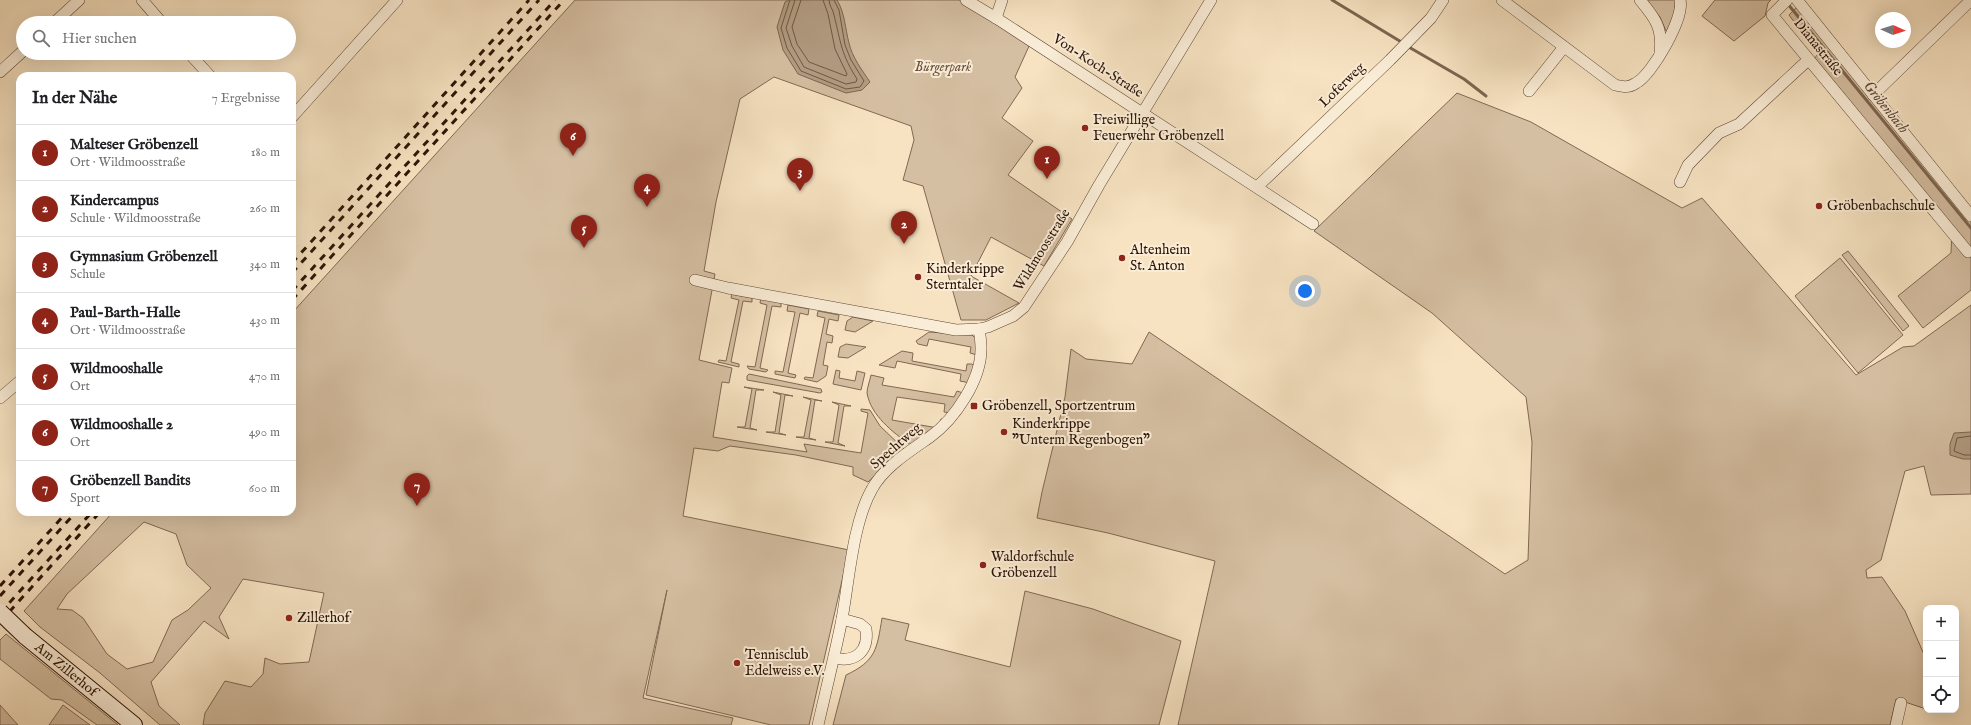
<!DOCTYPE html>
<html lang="de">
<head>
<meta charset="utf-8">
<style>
  :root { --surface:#fff; --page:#f2f2f2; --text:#202124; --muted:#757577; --line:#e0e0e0; --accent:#8f2418 }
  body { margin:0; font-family:"IM FELL English",serif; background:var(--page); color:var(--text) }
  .controls { position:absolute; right:12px; bottom:12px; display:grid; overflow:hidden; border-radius:8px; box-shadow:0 4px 16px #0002 }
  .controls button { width:36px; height:36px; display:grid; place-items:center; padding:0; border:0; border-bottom:1px solid var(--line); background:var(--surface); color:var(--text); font:20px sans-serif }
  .compass { position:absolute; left:1875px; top:12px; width:36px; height:36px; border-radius:50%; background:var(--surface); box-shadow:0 4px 16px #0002; rotate:93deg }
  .you { position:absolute; left:1305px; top:291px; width:14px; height:14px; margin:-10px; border:3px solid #fff; border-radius:50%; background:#1a73e8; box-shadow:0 0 0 6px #1a73e833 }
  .badge { display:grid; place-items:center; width:26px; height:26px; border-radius:50%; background:var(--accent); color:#fff; font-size:13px; font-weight:700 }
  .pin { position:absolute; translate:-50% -33px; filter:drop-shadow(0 1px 2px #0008) }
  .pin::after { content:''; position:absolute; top:21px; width:14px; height:12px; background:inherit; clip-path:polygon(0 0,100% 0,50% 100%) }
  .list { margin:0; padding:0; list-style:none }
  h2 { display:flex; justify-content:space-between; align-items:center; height:52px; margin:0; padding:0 16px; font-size:17px }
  h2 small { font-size:13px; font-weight:400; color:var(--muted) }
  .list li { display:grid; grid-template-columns:26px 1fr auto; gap:12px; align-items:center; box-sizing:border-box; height:56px; padding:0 16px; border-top:1px solid var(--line) }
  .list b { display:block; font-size:15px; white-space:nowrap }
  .list p { margin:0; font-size:13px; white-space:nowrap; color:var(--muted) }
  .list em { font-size:13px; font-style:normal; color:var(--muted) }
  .icon { flex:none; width:22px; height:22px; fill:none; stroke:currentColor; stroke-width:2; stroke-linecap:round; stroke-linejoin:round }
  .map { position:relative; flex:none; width:1971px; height:725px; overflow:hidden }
  .search { position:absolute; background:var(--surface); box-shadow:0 4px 16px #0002; left:16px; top:16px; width:280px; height:44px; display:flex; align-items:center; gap:10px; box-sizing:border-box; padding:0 14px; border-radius:22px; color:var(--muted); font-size:15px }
  .panel { position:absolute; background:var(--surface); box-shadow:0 4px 16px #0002; left:16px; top:72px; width:280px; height:444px; border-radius:12px }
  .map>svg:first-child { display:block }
</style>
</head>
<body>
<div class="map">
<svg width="1971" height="725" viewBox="0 0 1971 725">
  <rect width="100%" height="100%" fill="#f7e3c2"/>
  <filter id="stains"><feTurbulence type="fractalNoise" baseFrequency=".005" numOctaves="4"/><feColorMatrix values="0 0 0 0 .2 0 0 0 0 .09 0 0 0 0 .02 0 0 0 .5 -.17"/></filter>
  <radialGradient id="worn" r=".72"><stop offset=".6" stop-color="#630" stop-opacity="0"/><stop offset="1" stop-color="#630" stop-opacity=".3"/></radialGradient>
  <!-- green -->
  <g fill="#d5bfa2" stroke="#816854" fill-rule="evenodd">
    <path d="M575,0h384l41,24 30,20 -15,33 7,11 -20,30 31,23 -25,34 64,44 -28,47 -53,-29 -20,39 48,27 -33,17h-25l-38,-134 -20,-6 11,-40 -3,-14 -137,-49 -34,22 -24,103 -12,69 11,3 -16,86 33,8 -3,15 -7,-1 -9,55 94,15 -3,-8 57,9 7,-40 -7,-2v-2l9,1 10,16 24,23 -36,33 -15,-7v-8l-57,-12 -66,-9 -12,5 -24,-3 -11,68 166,34 -40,175h-38l-125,-30 21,-105 -24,108 90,20 -2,7h-528l2,-12 20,-32 26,6 12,-13 2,-16 15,6 29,-2 15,-69 -81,-14 -24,38 10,22 -25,-18 -53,61 8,24 21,19h-20l-60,-52 -60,-46 -16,-16 89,-99h179v-199zM144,522l32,12 11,31 24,23 -23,22 -16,10 -19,42 -26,7 -20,-15 -24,-36 -11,-8 -15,-1 10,-15z"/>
    <path d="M1646,0h30l-4,28 -6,3 -6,-14z"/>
    <path d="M1715,0h56l-3,3 -3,13 -31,25 -32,-25z"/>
    <path d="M1797,7l174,214v69l-48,38 -25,-32 53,-43 1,-24 -139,-169 5,-6 -29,-39z"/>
    <path d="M1457,93l74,29 151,86 20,-10 154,177 47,-28 11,-1 57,-41v189l-40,1 -7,-29 -19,5 -24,89 -15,10 1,8 15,-1 23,34 21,48v50l-30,-10 -6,26h-712l37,-164 -107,-28 -71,-15 5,-26 23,-95 6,-48 15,10 46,5 17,-32 356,242 23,-14 4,-118 -6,-45 -94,-84 -118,-82z"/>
    <path d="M1848,251l61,75 -6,5 -61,-76z"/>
    <path d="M1840,258l63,77 -45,38 -63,-77z"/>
    <path d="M732,294l20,4v4l-9,-1 -12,61 8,2v3l-21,-5 1,-2 7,1 13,-61 -8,-2z"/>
    <path d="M761,297l20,5v5l-9,-1 -12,62 8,2 -2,2 -17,-3 -2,-3 8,1 12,-62 -7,-2z"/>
    <path d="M788,305l21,4 -1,6 -8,-2 -12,60 8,2 -1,3 -20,-4v-3l8,1 12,-60 -8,-1z"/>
    <path d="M818,311l21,4 -1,6 -9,-2 -3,15 7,2 -1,7 -5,-1 -4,23 5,1 -2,10 -9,6 -13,-3 1,-2 8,1 12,-60 -8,-2z"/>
    <path d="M853,317l20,4 -18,11 -10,-2 2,-9z"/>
    <path d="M929,332l43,3 5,5v15l-7,-2 1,-6 -42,-8 -2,7 -9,-2 -2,-3z"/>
    <path d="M846,344l20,3 -18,11 -10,-1 2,-10z"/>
    <path d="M902,351l11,2 -1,8 54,10 1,-7h5l3,3 -5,16 -10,-2 1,-7 -64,-13 -2,7 -16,-3z"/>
    <path d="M836,370l4,1 -1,7 16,3 2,-10 8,2 -4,17 -28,-6z"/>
    <path d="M749,374l72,15 1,3 -2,1 -73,-13v-4z"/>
    <path d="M871,375l13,3 -2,7 72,12 3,-6 6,2v3l-12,17 -7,-1 1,-8 -48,-7 -5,23 46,8 3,-9 6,1 -33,25 -5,-1c-16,-12 -38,-28 -42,-51 0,-5 3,-13 4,-18z"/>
    <path d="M744,387l20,3h-8l-6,38 7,2 -20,-3h8l7,-38z"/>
    <path d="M773,392l20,4 -8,-1 -6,38 7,2 -20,-3h9l6,-37z"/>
    <path d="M803,397l19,4 -7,-1 -6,38 7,2 -20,-3h8l7,-37z"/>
    <path d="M832,402l19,4h-7l-6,37 7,3 -20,-4h8l6,-37z"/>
    <path d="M1025,591l68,18 88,32 -22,84h-326l13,-50c30,-14 31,-26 36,-57l27,6 -4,16 105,27z"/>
    <path d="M6,634l112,91h-21l-35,-25 -11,-1 -51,-40v-19z"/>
    <path d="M0,705l18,20h-18z"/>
    <path d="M63,705l27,20h-41z"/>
  </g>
  <!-- water -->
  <g fill="#b29c82" stroke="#7d6550">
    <path d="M789,0h48c8,13 8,28 12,43 3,14 13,27 21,39l-8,8 -16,3 -48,-19 -15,-24 -6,-23 8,-25z"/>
    <path d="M1971,432v27h-8l-13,-4v-11l4,-11z"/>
  </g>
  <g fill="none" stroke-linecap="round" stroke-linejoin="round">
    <!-- shore -->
    <g stroke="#705744" stroke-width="1">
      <path d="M790,0l-9,28 6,20 14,23 45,18 14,-2 4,-6 -13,-21 -6,-15 -6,-35 -5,-10"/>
      <path d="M795,0l-9,28 6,18 12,21 42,17 10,-2 1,-3c-16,-25 -16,-36 -23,-64 -1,-6 -5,-9 -5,-15"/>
      <path d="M801,0l-9,27 5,17 12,18 37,14 1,-2 -12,-25 -7,-35 -5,-14"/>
      <path d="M1971,436l-14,2 -3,13 10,4h7"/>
    </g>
    <!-- stream -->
    <g stroke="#7d6550" stroke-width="3">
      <path d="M1332,0l71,43"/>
      <path d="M1787,3l184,225"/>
      <path d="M1407,46l57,33 22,17"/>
    </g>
    <defs>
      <g id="street">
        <path d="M142,0l20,23"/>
        <path d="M966,0l30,18 317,206"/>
        <path d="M1502,0l113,85c8,2 14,3 21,-2 16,-8 49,-66 44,-83"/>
        <path d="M1640,0c15,18 23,28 20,53"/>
        <path d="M1787,0l-15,15 196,237"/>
        <path d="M1797,0l174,216"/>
        <path d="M996,18l6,-18"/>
        <path d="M54,23l25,-23"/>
        <path d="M189,53l21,23"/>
        <path d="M0,72l23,-21"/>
        <path d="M1529,91l35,-44"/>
        <path d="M1873,95l98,-95"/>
        <path d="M292,117l105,-117"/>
        <path d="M1680,182l8,-17 31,-32 20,-9 69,-64"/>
        <path d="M1257,187l133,-127 41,-42 12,-18"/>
        <path d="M695,280l33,8 228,42 23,-1 9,-2 25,-11 11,-9 43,-65 32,-57 112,-185"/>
        <path d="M0,398l20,-17"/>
        <path d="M834,658c22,5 35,-7 32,-29l-6,-5 -18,-5"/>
        <path d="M818,725c8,-35 17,-71 24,-106 7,-39 11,-97 30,-130 12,-22 38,-38 58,-52 25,-18 52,-58 51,-90 0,-6 -1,-12 -2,-18"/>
        <path d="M1896,725l5,-22"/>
      </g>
      <g id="secondary">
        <path id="s1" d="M25,636l109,89"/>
      </g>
    </defs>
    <!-- street casing -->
    <use href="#street" stroke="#604635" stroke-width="12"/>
    <!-- secondary casing -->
    <use href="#secondary" stroke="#2d1206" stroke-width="18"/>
    <!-- street -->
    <use href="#street" stroke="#faedd7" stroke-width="11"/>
    <!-- secondary -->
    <use href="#secondary" stroke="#faedd7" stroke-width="16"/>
    <!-- rail -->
    <g stroke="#2d1206" stroke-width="3" stroke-dasharray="7 7" stroke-linecap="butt">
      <path d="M292,263l237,-263"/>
      <path d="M292,273l247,-273"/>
      <path d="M292,291l263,-291"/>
      <path d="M292,300l272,-300"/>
      <path d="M0,586l67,-74"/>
      <path d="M0,596l76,-84"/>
      <path d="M0,613l92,-101"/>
      <path d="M0,622l100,-110"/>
    </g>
    <defs>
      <path id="secondary-bridge" d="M0,612l25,24"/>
    </defs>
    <!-- secondary-bridge casing -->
    <use href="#secondary-bridge" stroke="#2d1206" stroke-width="18" stroke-linecap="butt"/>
    <!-- secondary-bridge -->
    <use href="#secondary-bridge" stroke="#faedd7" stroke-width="16"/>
  </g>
  <!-- markers -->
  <g fill="#8f2418" stroke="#faedd7" stroke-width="1.5">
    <circle cx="1085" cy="128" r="4"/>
    <circle cx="1819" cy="206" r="4"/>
    <circle cx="1122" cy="258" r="4"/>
    <circle cx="918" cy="277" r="4"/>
    <rect x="970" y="402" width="8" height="8" rx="2"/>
    <circle cx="1004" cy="432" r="4"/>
    <circle cx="983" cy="565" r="4"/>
    <circle cx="289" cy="618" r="4"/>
    <circle cx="737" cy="663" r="4"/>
  </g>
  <g text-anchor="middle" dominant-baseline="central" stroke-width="4" stroke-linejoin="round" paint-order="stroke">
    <!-- street labels -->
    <g font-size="14" fill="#2d1206" stroke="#faedd7">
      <text transform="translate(1818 47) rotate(51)">Dianastraße</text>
      <text transform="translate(1098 66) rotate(33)">Von-Koch-Straße</text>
      <text transform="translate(1342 85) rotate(-44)">Loferweg</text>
      <text transform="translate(1042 250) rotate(-58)">Wildmoosstraße</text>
      <text transform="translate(896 446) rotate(-41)">Spechtweg</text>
      <text stroke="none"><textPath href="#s1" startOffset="53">Am Zillerhof</textPath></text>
    </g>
    <!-- park labels -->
    <g font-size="14" font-style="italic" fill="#684f3d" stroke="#faedd7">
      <text x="943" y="67">Bürgerpark</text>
    </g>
    <!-- poi labels -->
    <g font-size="14" fill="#2d1206" stroke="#faedd7" text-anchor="start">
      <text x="1093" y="120">Freiwillige<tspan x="1093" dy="16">Feuerwehr Gröbenzell</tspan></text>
      <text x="1827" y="206">Gröbenbachschule</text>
      <text x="1130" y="250">Altenheim<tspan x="1130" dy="16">St. Anton</tspan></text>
      <text x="926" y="269">Kinderkrippe<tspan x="926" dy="16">Sterntaler</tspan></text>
      <text x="982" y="406">Gröbenzell, Sportzentrum</text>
      <text x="1012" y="424">Kinderkrippe<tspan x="1012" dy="16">"Unterm Regenbogen"</tspan></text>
      <text x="991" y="557">Waldorfschule<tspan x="991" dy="16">Gröbenzell</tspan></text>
      <text x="297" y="618">Zillerhof</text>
      <text x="745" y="655">Tennisclub<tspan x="745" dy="16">Edelweiss e.V.</tspan></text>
    </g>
    <!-- water labels -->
    <g font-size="15" font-style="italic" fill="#624938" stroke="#faedd7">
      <text transform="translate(1886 107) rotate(51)">Gröbenbach</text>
    </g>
  </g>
  <rect width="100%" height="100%" filter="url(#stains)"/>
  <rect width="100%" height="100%" fill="url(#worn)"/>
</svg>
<div class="controls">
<button>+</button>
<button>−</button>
<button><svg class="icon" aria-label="locate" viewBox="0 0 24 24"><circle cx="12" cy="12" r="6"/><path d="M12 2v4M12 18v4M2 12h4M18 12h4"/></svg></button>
</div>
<svg class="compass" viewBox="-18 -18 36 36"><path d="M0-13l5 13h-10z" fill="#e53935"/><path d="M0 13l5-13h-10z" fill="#757577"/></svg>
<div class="you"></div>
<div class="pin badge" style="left:1047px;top:179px">1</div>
<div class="pin badge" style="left:904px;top:244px">2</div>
<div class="pin badge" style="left:800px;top:191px">3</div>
<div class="pin badge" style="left:647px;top:207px">4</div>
<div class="pin badge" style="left:584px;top:248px">5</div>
<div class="pin badge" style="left:573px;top:156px">6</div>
<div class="pin badge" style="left:417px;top:506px">7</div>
<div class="search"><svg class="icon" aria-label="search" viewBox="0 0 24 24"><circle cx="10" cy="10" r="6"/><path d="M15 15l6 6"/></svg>Hier suchen</div>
<section class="panel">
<h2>In der Nähe<small>7 Ergebnisse</small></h2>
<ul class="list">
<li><span class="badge">1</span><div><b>Malteser Gröbenzell</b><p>Ort · Wildmoosstraße</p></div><em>180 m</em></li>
<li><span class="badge">2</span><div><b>Kindercampus</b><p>Schule · Wildmoosstraße</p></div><em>260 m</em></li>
<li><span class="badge">3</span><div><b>Gymnasium Gröbenzell</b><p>Schule</p></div><em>340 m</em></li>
<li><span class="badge">4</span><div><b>Paul-Barth-Halle</b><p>Ort · Wildmoosstraße</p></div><em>430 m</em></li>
<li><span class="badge">5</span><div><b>Wildmooshalle</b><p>Ort</p></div><em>470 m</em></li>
<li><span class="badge">6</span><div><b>Wildmooshalle 2</b><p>Ort</p></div><em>490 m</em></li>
<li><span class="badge">7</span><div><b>Gröbenzell Bandits</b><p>Sport</p></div><em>600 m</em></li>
</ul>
</section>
</div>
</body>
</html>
